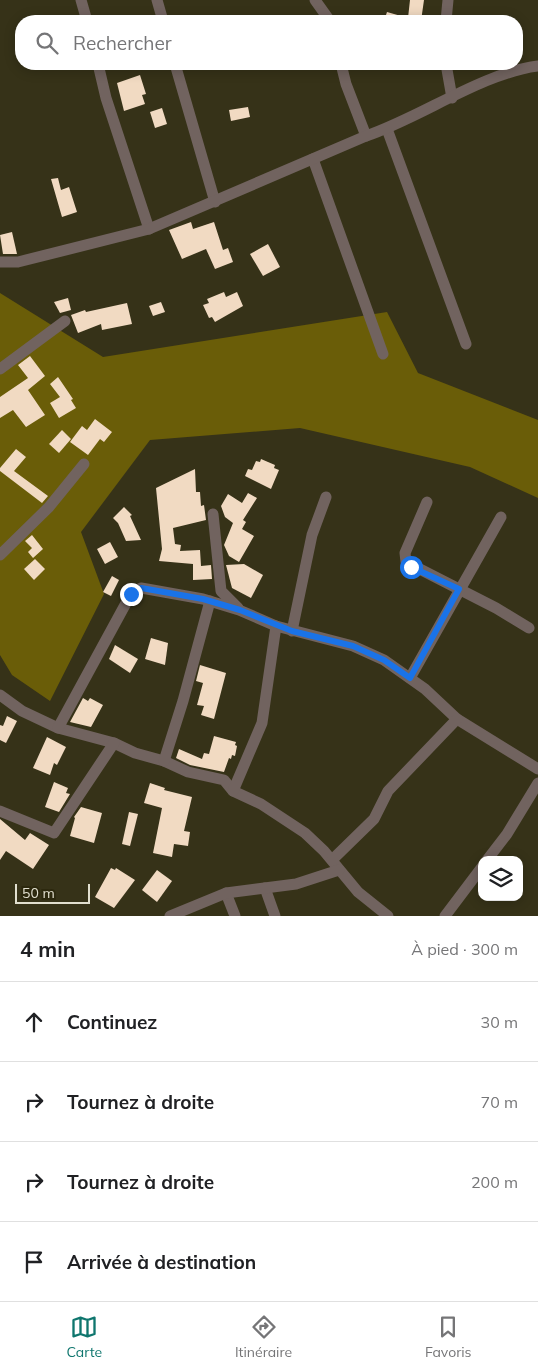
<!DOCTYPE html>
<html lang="fr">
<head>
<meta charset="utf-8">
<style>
  :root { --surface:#fff; --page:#f2f2f2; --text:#202124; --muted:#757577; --line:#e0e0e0; --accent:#0f766e }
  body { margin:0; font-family:Mulish,sans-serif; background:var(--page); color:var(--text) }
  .controls { position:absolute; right:15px; bottom:15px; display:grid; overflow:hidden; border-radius:10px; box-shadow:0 2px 12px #0003 }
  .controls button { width:45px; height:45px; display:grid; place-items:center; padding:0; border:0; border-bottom:1px solid var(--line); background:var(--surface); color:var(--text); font:25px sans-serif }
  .scale { position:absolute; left:15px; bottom:12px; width:75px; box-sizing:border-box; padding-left:5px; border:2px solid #e1dfcf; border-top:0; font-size:14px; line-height:18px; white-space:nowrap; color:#e1dfcf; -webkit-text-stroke:4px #2c280e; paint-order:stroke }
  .stop { position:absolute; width:15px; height:15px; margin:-11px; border:4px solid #1a73e8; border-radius:50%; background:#fff }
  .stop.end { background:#1a73e8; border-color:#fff; box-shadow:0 1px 5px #0008 }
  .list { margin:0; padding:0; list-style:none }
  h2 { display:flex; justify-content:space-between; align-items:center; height:65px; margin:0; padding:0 20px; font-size:21px }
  h2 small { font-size:16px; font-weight:400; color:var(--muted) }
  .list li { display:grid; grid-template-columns:32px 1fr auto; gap:15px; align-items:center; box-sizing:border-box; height:80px; padding:0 20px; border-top:1px solid var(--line) }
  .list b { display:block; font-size:19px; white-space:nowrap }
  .list em { font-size:16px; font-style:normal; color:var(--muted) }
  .icon { flex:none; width:28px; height:28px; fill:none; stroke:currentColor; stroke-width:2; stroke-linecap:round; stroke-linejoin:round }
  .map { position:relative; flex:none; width:538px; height:916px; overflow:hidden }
  .search { position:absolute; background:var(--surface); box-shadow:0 2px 12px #0003; left:15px; right:15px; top:15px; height:55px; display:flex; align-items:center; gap:12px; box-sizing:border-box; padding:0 18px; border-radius:20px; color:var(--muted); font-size:19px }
  .sheet { height:385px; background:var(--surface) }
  nav { display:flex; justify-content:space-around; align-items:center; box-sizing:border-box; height:70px; border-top:1px solid var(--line); background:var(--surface); font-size:14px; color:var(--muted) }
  nav a { display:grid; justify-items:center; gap:2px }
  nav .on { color:var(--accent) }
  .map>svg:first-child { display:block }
</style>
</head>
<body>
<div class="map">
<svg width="538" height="916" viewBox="0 0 538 916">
  <rect width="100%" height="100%" fill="#363218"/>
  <!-- forest -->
  <path fill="#6a5d08" d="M0,293l103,64 284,-45 31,61 120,47v78l-68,-31 -170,-39 -150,12 -69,92 23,62 -54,107 -38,-26 -12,-20z"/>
  <!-- building -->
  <g fill="#f1dac2">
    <path d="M410,0h14l-3,21h-37l3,-9 21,6z"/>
    <path d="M140,75l6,19 -4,1 3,9 -21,7 -7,-28z"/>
    <path d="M248,107l2,10 -19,4 -2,-11z"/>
    <path d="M162,108l5,16 -12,4 -5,-16z"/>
    <path d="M58,178l3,12 8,-3 8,25 -15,5 -11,-38z"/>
    <path d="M191,222l2,7 21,-7 9,28 5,-2 5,14 -18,7 -9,-20 -24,10 -13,-29z"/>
    <path d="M12,232l5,22h-14l-3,-19z"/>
    <path d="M268,244l12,23 -17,9 -13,-22z"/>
    <path d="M224,292l2,5 11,-5 6,14 -28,16 -3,-5 -3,1 -6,-13 6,-2 -2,-4z"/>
    <path d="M68,298l3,12 -11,3 -6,-11z"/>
    <path d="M161,302l4,10 -12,4 -4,-10z"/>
    <path d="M127,303l5,21 -30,6 -1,-6 -23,9 -7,-18 14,-5 1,2z"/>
    <path d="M30,356l15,20 -17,14 17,25 -19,12 -13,-17 -13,8v-21l28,-19 -10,-13z"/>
    <path d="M58,377l15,22 -2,1 5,8 -17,10 -9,-15 10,-6 -10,-13z"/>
    <path d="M95,419l17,13 -8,10 -4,-3 -12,16 -18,-13 12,-16 5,4z"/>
    <path d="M62,430l9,9 -12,14 -10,-9z"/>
    <path d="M16,449l10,8 -12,14 34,25 -6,7 -42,-32v-3z"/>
    <path d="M261,459l14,6 -1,3 5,2 -8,19 -26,-13 3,-7 4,1 4,-9 4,1z"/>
    <path d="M195,469l1,23h4l1,14 3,-1 2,15 -33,8 2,16 6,1 -1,6 20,-1 1,16 10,-1 1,14 -19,1v-16l-34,-3 3,-12 -6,-61z"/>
    <path d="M248,493l9,5 -14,22 3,2 -4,7 12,7 -15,26 -10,-6 -5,-11 9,-22 -8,-6 -4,-11 7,-12 14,9z"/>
    <path d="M124,507l8,8 -2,1 11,24 -15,1 -8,-18 -5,-5z"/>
    <path d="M32,535l11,14 -10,9 -5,-6 4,-4 -7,-7z"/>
    <path d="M110,542l8,15 -13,7 -8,-15z"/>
    <path d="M35,559l10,10 -11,11 -10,-11z"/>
    <path d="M244,564l19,11 -12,23 -19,-10 -6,-23z"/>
    <path d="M112,576l7,4 -8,16 -8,-4z"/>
    <path d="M151,638l17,5 -3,22 -20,-6z"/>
    <path d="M115,645l23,14 -8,14 -21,-14z"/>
    <path d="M200,665l26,8 -12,46 -13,-4 3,-9 -7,-1 6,-22 -7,-2z"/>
    <path d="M83,698l5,3 2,-3 13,7 -12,22 -21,-5z"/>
    <path d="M7,716l10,5 -11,22 -6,-3v-15l3,1z"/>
    <path d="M214,736l22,6 -1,3 2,1 -2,10 -3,-1 -1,4 -2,-1 -5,14 -34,-7 -14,-7 3,-9 23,10 2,-6 5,1z"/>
    <path d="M47,737l19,10 -9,18 -3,-2 -4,12 -17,-7z"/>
    <path d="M54,782l14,6 -2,5 4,1 -11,18 -14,-5z"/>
    <path d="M150,783l15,5 -1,2 28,7 -8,34 6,1 -2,14 -14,-2 -2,13 -19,-4 9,-45 -18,-5z"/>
    <path d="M81,807l21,6 -8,30 -24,-7 5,-18 -1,-1z"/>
    <path d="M129,812l9,2 -8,32 -8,-2z"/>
    <path d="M0,819l25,21 5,-7 19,12 -16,24 -27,-18 -6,9z"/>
    <path d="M111,868l4,2 1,-2 19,12 -21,28 -19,-11z"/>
    <path d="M157,870l15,11 -15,21 -15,-12z"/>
  </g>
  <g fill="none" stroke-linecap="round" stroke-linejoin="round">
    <!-- minor -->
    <g stroke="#71635f" stroke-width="11">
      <path d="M81,0l6,21"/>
      <path d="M157,0l6,21"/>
      <path d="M315,0l15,21"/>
      <path d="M446,21l2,-21"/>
      <path d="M98,64l8,34 43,131"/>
      <path d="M175,64l40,138"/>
      <path d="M341,64l5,20 20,52"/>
      <path d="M446,64l6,34"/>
      <path d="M387,129l79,215"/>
      <path d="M313,159l70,195"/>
      <path d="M0,262h18l131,-33 217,-93c56,-19 116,-63 172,-70"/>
      <path d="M0,369l65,-48"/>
      <path d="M427,502l-22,51 1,9 90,46 33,20"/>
      <path d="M213,514l8,77 17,17"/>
      <path d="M0,555l49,-48 35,-43"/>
      <path d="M292,631l20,-96 14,-38"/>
      <path d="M410,678l91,-161"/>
      <path d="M0,695l22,16 36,17 56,15 21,10 29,8 24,11 36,8 9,11 28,13 44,29 19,18 34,41 30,24"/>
      <path d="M58,728l73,-134 10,-6 6,1 56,10 36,11 37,16 77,20 31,14 41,29 32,30 81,50"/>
      <path d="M164,761l19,-60 27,-100"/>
      <path d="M233,791l29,-68 14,-97"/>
      <path d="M0,811l54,22 60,-90"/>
      <path d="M332,860l42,-41 14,-28 69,-72"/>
      <path d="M487,860l20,-26 31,-51"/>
      <path d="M265,888l10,28"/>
      <path d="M226,893l9,23"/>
      <path d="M170,916l56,-23 70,-9 43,-14"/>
      <path d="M445,916l37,-49"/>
    </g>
  </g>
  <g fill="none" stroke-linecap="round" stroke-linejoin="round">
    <!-- route -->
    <path stroke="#1a73e8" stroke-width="6" d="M131,594l10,-6 6,1 56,10 37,11 52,21 61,15 31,14 26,18 49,-89 -48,-22"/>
  </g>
</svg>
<div class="controls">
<button><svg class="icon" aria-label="layers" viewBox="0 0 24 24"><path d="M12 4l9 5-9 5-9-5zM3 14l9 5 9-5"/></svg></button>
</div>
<div class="scale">50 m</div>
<div class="stop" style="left:411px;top:567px"></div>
<div class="stop end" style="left:131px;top:594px"></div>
<div class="search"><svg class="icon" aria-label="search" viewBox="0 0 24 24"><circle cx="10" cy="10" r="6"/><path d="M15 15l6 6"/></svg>Rechercher</div>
</div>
<section class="sheet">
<h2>4 min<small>À pied · 300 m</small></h2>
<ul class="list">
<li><svg class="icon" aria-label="ahead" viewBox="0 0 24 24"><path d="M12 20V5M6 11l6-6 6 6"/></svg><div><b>Continuez</b></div><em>30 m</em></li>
<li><svg class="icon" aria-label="right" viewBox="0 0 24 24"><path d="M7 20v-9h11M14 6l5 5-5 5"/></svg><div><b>Tournez à droite</b></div><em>70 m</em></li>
<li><svg class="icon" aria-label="right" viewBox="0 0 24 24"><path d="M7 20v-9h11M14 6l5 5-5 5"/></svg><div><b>Tournez à droite</b></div><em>200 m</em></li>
<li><svg class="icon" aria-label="arrive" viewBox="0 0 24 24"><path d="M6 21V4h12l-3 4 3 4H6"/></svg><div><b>Arrivée à destination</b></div></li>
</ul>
</section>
<nav>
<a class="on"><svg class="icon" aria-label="map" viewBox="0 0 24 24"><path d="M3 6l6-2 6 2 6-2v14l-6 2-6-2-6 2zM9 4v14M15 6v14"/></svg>Carte</a>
<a><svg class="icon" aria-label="directions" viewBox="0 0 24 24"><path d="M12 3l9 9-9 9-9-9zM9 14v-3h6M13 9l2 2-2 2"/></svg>Itinéraire</a>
<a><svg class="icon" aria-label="saved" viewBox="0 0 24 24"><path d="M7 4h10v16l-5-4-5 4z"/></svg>Favoris</a>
</nav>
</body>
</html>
